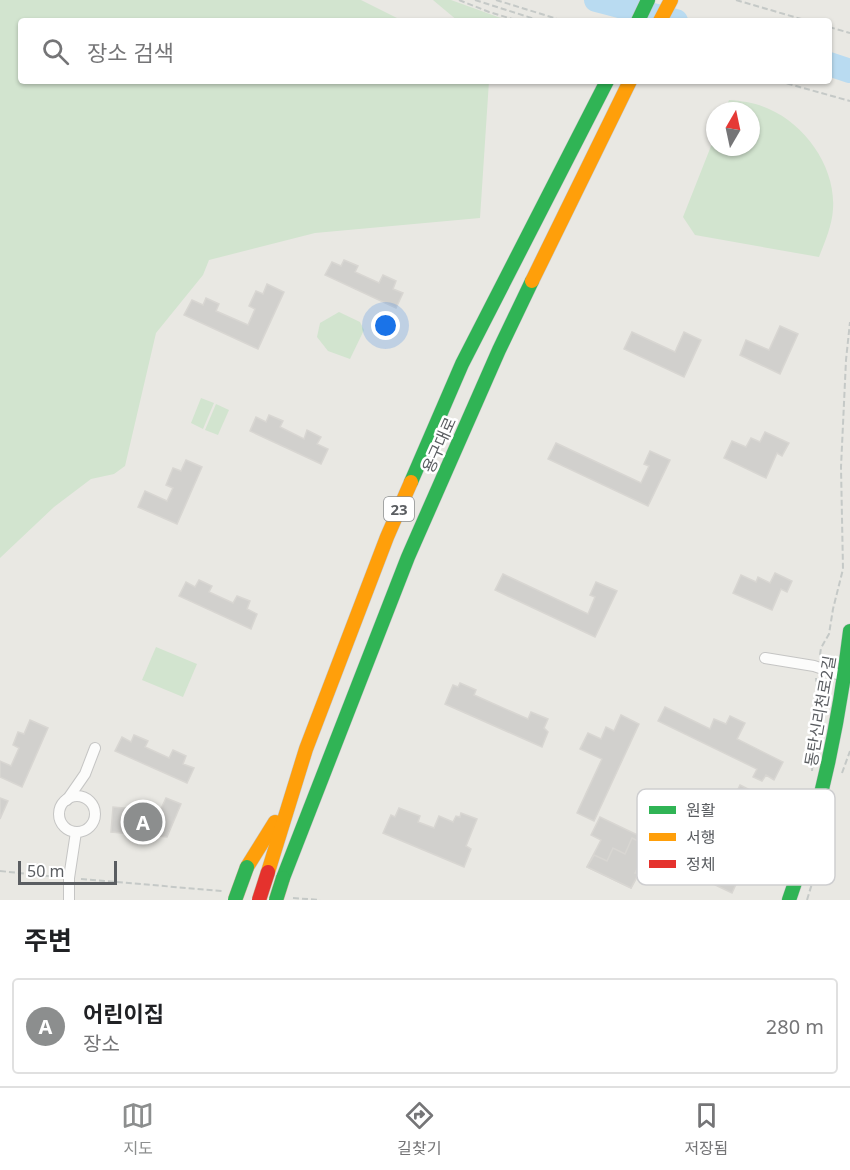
<!DOCTYPE html>
<html lang="ko">
<head>
<meta charset="utf-8">
<style>
  :root { --surface:#fff; --page:#f6f6f6; --text:#202124; --muted:#757577; --line:#e0e0e0; --accent:#8c8e8e }
  body { margin:0; font-family:"Noto Sans","Noto Sans KR",sans-serif; background:var(--page); color:var(--text) }
  .compass { position:absolute; left:706px; top:102px; width:54px; height:54px; border-radius:50%; background:var(--surface); box-shadow:0 2px 4px #0004; rotate:9deg }
  .scale { position:absolute; left:18px; bottom:15px; width:99px; box-sizing:border-box; padding-left:6px; border:3px solid #5a5d61; border-top:0; font-size:16px; line-height:21px; white-space:nowrap; color:#5a5d61; -webkit-text-stroke:4px #fff; paint-order:stroke }
  .you { position:absolute; left:386px; top:326px; width:21px; height:21px; margin:-15px; border:4px solid #fff; border-radius:50%; background:#1a73e8; box-shadow:0 0 0 9px #1a73e833 }
  .badge { display:grid; place-items:center; width:39px; height:39px; border-radius:50%; background:var(--accent); color:#fff; font-size:20px; font-weight:700 }
  .pin { position:absolute; translate:-50% -50%; border:3px solid #fff; box-shadow:0 2px 6px #0006 }
  .list { margin:0; padding:0; list-style:none }
  h2 { display:flex; justify-content:space-between; align-items:center; height:78px; margin:0; padding:0 24px; font-size:26px }
  h2 small { font-size:20px; font-weight:400; color:var(--muted) }
  .list li { display:grid; grid-template-columns:39px 1fr auto; gap:18px; align-items:center; box-sizing:border-box; height:96px; margin:0 12px 12px; padding:0 12px; border:2px solid var(--line); border-radius:6px }
  .list b { display:block; font-size:22px; white-space:nowrap }
  .list p { margin:0; font-size:20px; white-space:nowrap; color:var(--muted) }
  .list em { font-size:20px; font-style:normal; color:var(--muted) }
  .icon { flex:none; width:33px; height:33px; fill:none; stroke:currentColor; stroke-width:2; stroke-linecap:round; stroke-linejoin:round }
  .map { position:relative; flex:none; width:850px; height:900px; overflow:hidden }
  .search { position:absolute; background:var(--surface); box-shadow:0 2px 4px #0004; left:18px; right:18px; top:18px; height:66px; display:flex; align-items:center; gap:15px; box-sizing:border-box; padding:0 21px; border-radius:6px; color:var(--muted); font-size:22px }
  .sheet { height:186px; background:var(--surface) }
  nav { display:flex; justify-content:space-around; align-items:center; box-sizing:border-box; height:84px; border-top:2px solid var(--line); background:var(--surface); font-size:16px; color:var(--muted) }
  nav a { display:grid; justify-items:center; gap:3px }
  nav .on { color:var(--accent) }
  .map>svg:first-child { display:block }
</style>
</head>
<body>
<div class="map">
<svg width="850" height="900" viewBox="0 0 850 900">
  <rect width="100%" height="100%" fill="#e9e8e3"/>
  <!-- green -->
  <g fill="#d2e4cf">
    <path d="M0,0h361l42,21h-382v60h468l-9,137 -165,15 -106,27 -6,15 -47,58 -31,133 -11,8 -23,5 -37,28 -54,51z"/>
    <path d="M433,0h18l58,21h-51z"/>
    <path d="M729,100c14,1 27,3 40,9 37,16 67,59 64,100 -1,17 -8,32 -14,48l-124,-22 -12,-18 32,-81v11h36v-36h-26z"/>
    <path d="M339,312l21,10 4,8 -14,29 -22,-8 -11,-14 3,-14z"/>
    <path d="M201,398l13,5 -11,26 -12,-6z"/>
    <path d="M216,404l13,6 -11,25 -13,-5z"/>
    <path d="M156,647l41,17 -14,33 -41,-17z"/>
  </g>
  <g fill="none" stroke-linecap="round" stroke-linejoin="round">
    <!-- river -->
    <g stroke="#b9dbf1" stroke-width="24">
      <path d="M596,0l80,21"/>
      <path d="M829,64l21,7"/>
    </g>
  </g>
  <!-- building -->
  <g fill="#d1d0cd" stroke="#d8d6d2" stroke-width="1.5">
    <path d="M344,260l14,6 -3,6 24,11 4,-8 13,6 -3,8 10,4 -7,15 -71,-33 7,-13 9,4z"/>
    <path d="M267,284l17,8 -26,57 -74,-34 8,-15 11,5 3,-7 13,6 -3,7 32,14 7,-16 -6,-3 7,-15 7,3z"/>
    <path d="M780,326l18,8 -18,40 -40,-19 6,-15 23,10z"/>
    <path d="M632,332l43,20 9,-20 17,8 -17,37 -60,-28z"/>
    <path d="M269,415l14,6 -3,6 24,12 3,-9 14,7 -4,7 11,5 -7,15 -71,-33 6,-14 10,5z"/>
    <path d="M765,432l24,11 -7,13 -5,-3 -11,25 -42,-20 8,-17 14,6 5,-9 9,4z"/>
    <path d="M556,443l85,40 8,-17 -5,-2 6,-13 20,9 -22,46 -100,-47z"/>
    <path d="M186,460l16,7 -25,57 -39,-17 7,-16 22,10 6,-13 -7,-3 7,-17 8,3z"/>
    <path d="M775,573l17,8 -5,11 -6,-3 -9,21 -39,-17 8,-18 15,7 2,-5 12,6z"/>
    <path d="M503,574l85,40 7,-17 -5,-2 6,-13 21,9 -22,46 -100,-47z"/>
    <path d="M199,580l13,6 -3,6 24,11 4,-7 13,5 -3,8 10,5 -6,15 -72,-33 7,-14 9,5z"/>
    <path d="M460,683l16,7 -2,5 54,24 3,-7 17,7 -4,9 4,4 -6,15 -97,-43 8,-19 5,2z"/>
    <path d="M665,707l45,22 4,-10 12,5 4,-8 15,7 -8,16 46,23 -9,18 -8,-5 -4,6 -9,-4 4,-8 -99,-48z"/>
    <path d="M621,715l18,9 -45,97 -17,-8 25,-54 -22,-10 8,-16 13,6 5,-12 8,4z"/>
    <path d="M30,720l18,8 -26,59 -22,-10v-16l11,5 8,-18 -6,-3 5,-13 6,2z"/>
    <path d="M134,735l14,6 -3,6 24,11 4,-8 13,6 -3,8 11,4 -7,15 -72,-32 7,-14 9,5z"/>
    <path d="M740,785l20,10 -4,8 10,5 -28,61 4,2 -10,22 -48,-23 -3,5 -27,-13 -7,15 -8,-4 -8,15 -44,-21 14,-27 -10,-5 9,-18 52,25 10,-19 14,7 7,-15 35,17z"/>
    <path d="M0,798l8,3 -8,18z"/>
    <path d="M166,798l15,6 -14,33 -56,-5 2,-25 47,4z"/>
    <path d="M399,808l21,8 -2,6 16,6 5,-12 14,6 3,-6 4,1 1,-4 16,6 -11,27 5,3 -7,18 -81,-34 8,-18 4,2z"/>
    <path d="M632,838l16,8 -13,27h4l-8,15 -44,-21 7,-12 13,6 6,-13 12,6z"/>
  </g>
  <g fill="none" stroke-linecap="round" stroke-linejoin="round">
    <defs>
      <g id="street">
        <path d="M765,658l49,8 35,12"/>
        <circle cx="77" cy="814" r="18"/>
        <path d="M67,800l18,-26 10,-26"/>
        <path d="M69,900v-22l7,-46"/>
      </g>
      <g id="fast">
        <path d="M638,21l10,-21"/>
        <path d="M411,482l51,-118 145,-283"/>
        <path d="M283,878l125,-321 91,-207 33,-69"/>
        <path d="M789,900c32,-88 50,-177 61,-269"/>
      </g>
      <g id="slow">
        <path d="M660,21l11,-21"/>
        <path d="M532,281l98,-200"/>
        <path d="M247,867l28,-45"/>
        <path d="M268,872l38,-123 81,-212 24,-55"/>
      </g>
    </defs>
    <!-- street casing -->
    <use href="#street" stroke="#c5c5c4" stroke-width="12"/>
    <!-- fast casing -->
    <use href="#fast" stroke="#c5c5c5" stroke-width="15"/>
    <!-- slow casing -->
    <use href="#slow" stroke="#c5c5c5" stroke-width="15"/>
    <!-- path -->
    <g stroke="#c5c9c7" stroke-width="2" stroke-dasharray="6 3" stroke-linecap="butt">
      <path d="M459,0l30,12 30,9"/>
      <path d="M475,0l66,21"/>
      <path d="M496,0l68,21"/>
      <path d="M736,0l72,21"/>
      <path d="M829,27l21,6"/>
      <path d="M778,81l72,20"/>
      <path d="M820,655l1,-7 8,-14 4,-25 10,-40 -2,-102 5,-107 4,-38"/>
      <path d="M812,771l7,-66 -3,-27"/>
      <path d="M842,773l8,-22"/>
      <path d="M0,871l57,6"/>
      <path d="M81,879l141,12"/>
      <path d="M293,898l27,2"/>
      <path d="M807,900l20,-66"/>
    </g>
    <!-- street -->
    <use href="#street" stroke="#fcfcfb" stroke-width="10"/>
    <!-- fast -->
    <use href="#fast" stroke="#30b455" stroke-width="14"/>
    <!-- slow -->
    <use href="#slow" stroke="#ff9f0a" stroke-width="14"/>
    <defs>
      <g id="fast-bridge">
        <path d="M235,900l12,-33"/>
        <path d="M276,900l7,-22"/>
      </g>
      <path id="jam-bridge" d="M259,900l9,-28"/>
    </defs>
    <!-- fast-bridge casing -->
    <use href="#fast-bridge" stroke="#bdaf94" stroke-width="15" stroke-linecap="butt"/>
    <!-- jam-bridge casing -->
    <use href="#jam-bridge" stroke="#bdaf94" stroke-width="15" stroke-linecap="butt"/>
    <!-- fast-bridge -->
    <use href="#fast-bridge" stroke="#30b455" stroke-width="14"/>
    <!-- jam-bridge -->
    <use href="#jam-bridge" stroke="#e5322d" stroke-width="14"/>
  </g>
  <g text-anchor="middle" dominant-baseline="central" stroke-width="5" stroke-linejoin="round" paint-order="stroke">
    <!-- shield labels -->
    <rect fill="#fff" stroke="#8c8e90" stroke-width="1.5" x="384" y="497" width="30" height="24" rx="4.5"/>
    <g font-size="15" font-weight="bold" fill="#5a5d61">
      <text x="399" y="509">23</text>
    </g>
    <!-- street labels -->
    <g font-size="16" fill="#5a5d61" stroke="#fff">
      <text transform="translate(439 445) rotate(-66)">용구대로</text>
      <text transform="translate(820 711) rotate(-80)">동탄신리천로2길</text>
    </g>
  </g>
  <!-- legend -->
  <rect x="637" y="789" width="198" height="96" rx="9" fill="#fff" stroke="#ceced0" stroke-width="1.5"/>
  <rect x="649" y="806" width="27" height="8" fill="#30b455"/>
  <rect x="649" y="833" width="27" height="8" fill="#ff9f0a"/>
  <rect x="649" y="860" width="27" height="8" fill="#e5322d"/>
  <g font-size="16" fill="#5a5d61">
    <text x="686" y="816">원활</text>
    <text x="686" y="843">서행</text>
    <text x="686" y="870">정체</text>
  </g>
</svg>
<svg class="compass" viewBox="-18 -18 36 36"><path d="M0-13l5 13h-10z" fill="#e53935"/><path d="M0 13l5-13h-10z" fill="#757577"/></svg>
<div class="scale">50 m</div>
<div class="you"></div>
<div class="pin badge" style="left:143px;top:822px">A</div>
<div class="search"><svg class="icon" aria-label="search" viewBox="0 0 24 24"><circle cx="10" cy="10" r="6"/><path d="M15 15l6 6"/></svg>장소 검색</div>
</div>
<section class="sheet">
<h2>주변<small></small></h2>
<ul class="list">
<li><span class="badge">A</span><div><b>어린이집</b><p>장소</p></div><em>280 m</em></li>
</ul>
</section>
<nav>
<a class="on"><svg class="icon" aria-label="map" viewBox="0 0 24 24"><path d="M3 6l6-2 6 2 6-2v14l-6 2-6-2-6 2zM9 4v14M15 6v14"/></svg>지도</a>
<a><svg class="icon" aria-label="directions" viewBox="0 0 24 24"><path d="M12 3l9 9-9 9-9-9zM9 14v-3h6M13 9l2 2-2 2"/></svg>길찾기</a>
<a><svg class="icon" aria-label="saved" viewBox="0 0 24 24"><path d="M7 4h10v16l-5-4-5 4z"/></svg>저장됨</a>
</nav>
</body>
</html>
